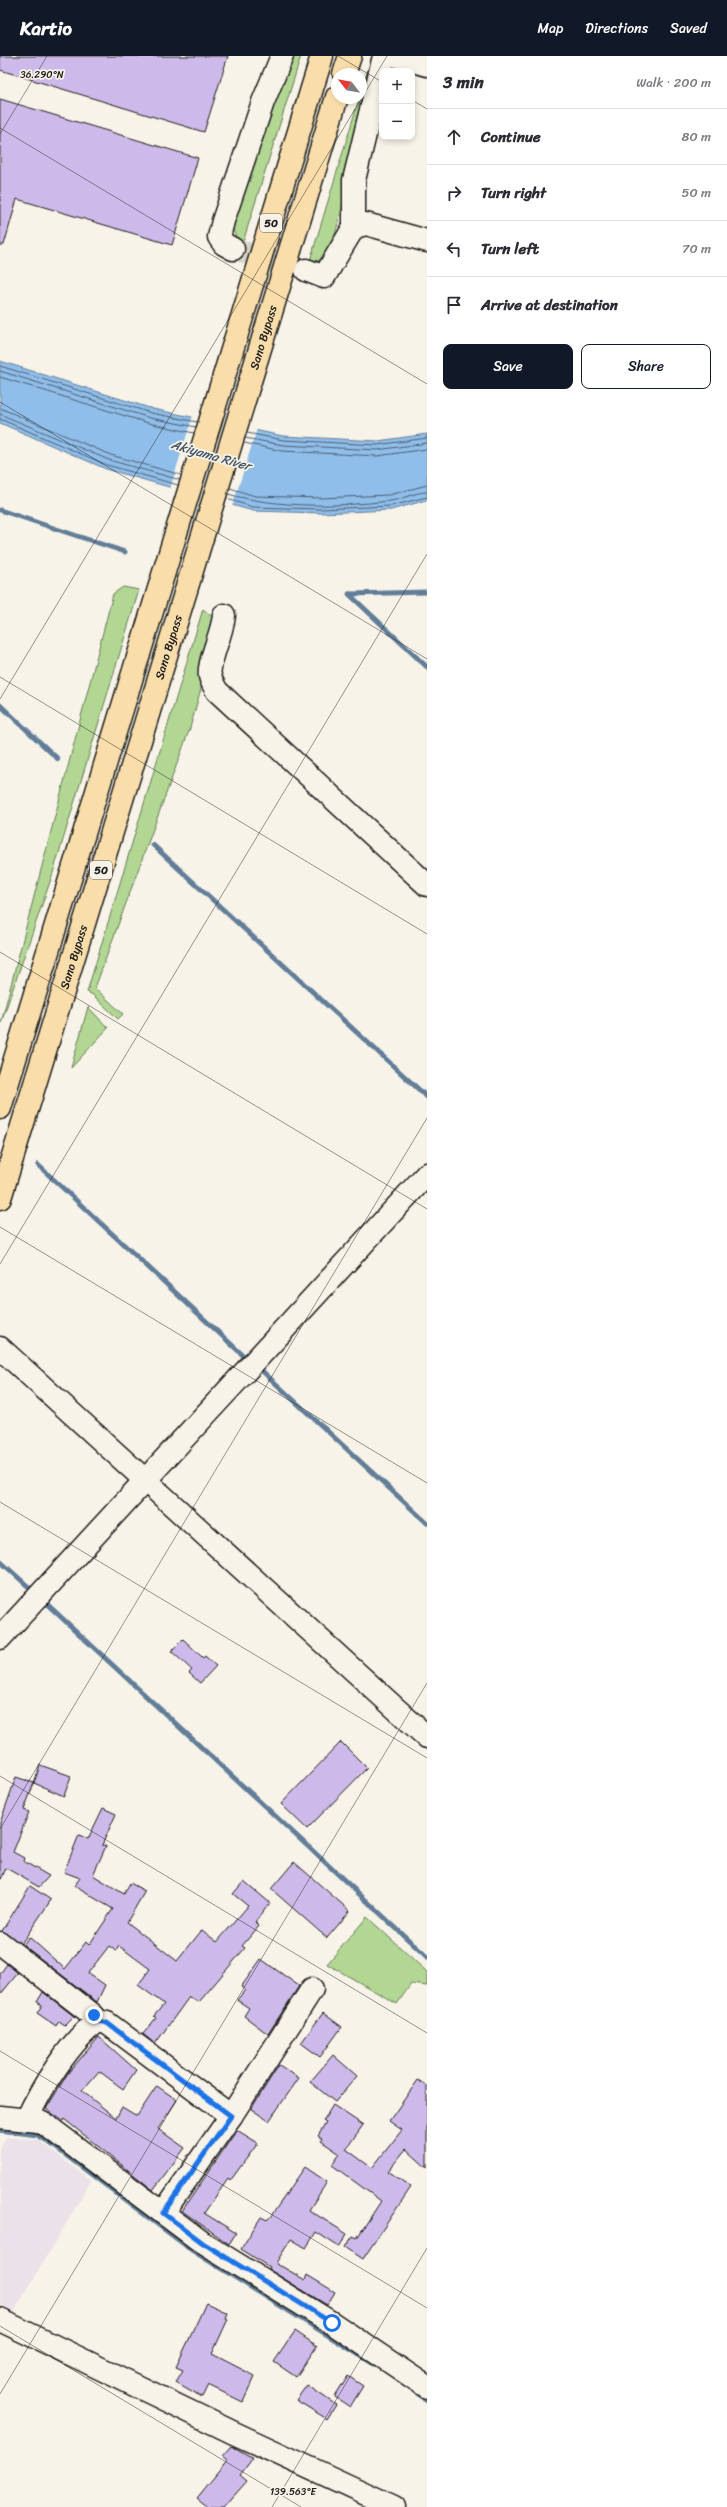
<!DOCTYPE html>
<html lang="en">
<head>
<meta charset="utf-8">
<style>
  :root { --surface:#fff; --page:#f7f7f7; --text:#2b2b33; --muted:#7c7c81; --line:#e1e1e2; --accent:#111827 }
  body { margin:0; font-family:Sriracha,sans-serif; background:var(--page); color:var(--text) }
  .controls { position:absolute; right:12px; top:12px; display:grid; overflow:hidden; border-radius:8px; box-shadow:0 2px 6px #0003 }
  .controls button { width:36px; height:36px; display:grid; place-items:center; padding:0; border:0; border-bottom:1px solid var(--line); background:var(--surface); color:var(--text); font:20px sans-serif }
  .compass { position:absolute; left:331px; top:12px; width:36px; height:36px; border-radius:50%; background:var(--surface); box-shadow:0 2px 6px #0003; rotate:301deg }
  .stop { position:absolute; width:12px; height:12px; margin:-9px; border:3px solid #1a73e8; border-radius:50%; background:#fff }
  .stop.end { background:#1a73e8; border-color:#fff; box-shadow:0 1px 4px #0008 }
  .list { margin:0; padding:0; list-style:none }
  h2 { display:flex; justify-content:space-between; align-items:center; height:52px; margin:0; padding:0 16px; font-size:17px }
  h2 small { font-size:13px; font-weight:400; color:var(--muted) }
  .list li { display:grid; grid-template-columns:26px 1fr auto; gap:12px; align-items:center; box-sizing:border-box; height:56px; padding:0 16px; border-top:1px solid var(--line) }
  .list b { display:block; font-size:15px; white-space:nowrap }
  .list em { font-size:13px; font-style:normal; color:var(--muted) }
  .actions { display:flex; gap:8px; padding:12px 16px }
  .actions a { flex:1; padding:9px 0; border:1px solid var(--accent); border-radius:8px; text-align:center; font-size:14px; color:var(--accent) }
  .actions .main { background:var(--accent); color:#fff }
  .icon { flex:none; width:22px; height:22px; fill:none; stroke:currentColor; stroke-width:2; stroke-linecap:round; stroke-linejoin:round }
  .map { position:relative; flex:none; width:427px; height:2451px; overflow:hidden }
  header { display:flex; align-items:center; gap:24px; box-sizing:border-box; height:56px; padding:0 20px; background:var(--accent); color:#fff }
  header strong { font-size:19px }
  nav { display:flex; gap:22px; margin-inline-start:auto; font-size:14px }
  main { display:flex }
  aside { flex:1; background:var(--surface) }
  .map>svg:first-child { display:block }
</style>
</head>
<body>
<header>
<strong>Kartio</strong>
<nav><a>Map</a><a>Directions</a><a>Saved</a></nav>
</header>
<main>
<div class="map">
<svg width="427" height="2451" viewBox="0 0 427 2451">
  <rect width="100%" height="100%" fill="#f7f3e8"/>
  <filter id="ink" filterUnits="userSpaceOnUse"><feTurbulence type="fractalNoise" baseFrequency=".025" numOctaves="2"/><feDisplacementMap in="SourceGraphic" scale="8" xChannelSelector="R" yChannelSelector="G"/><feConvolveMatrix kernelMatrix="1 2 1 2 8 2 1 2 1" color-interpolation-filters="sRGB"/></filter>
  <g filter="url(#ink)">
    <!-- built -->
    <path fill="#ebe2e9" d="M7,2081l32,3 52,41 -77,131 -14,-7v-156z"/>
    <!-- green -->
    <g fill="#b1d793" stroke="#667a58">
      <path d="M291,0h10l-58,186c-9,-4 -10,-11 -10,-20l15,-50z"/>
      <path d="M372,0h9l-46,179 -13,24 -13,5z"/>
      <path d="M123,531l16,3 -87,286 -51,147 112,-429z"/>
      <path d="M203,553l12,10 -13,66 -12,43 -95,260 28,26 -5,5 -25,-24 -6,-3z"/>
      <path d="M88,951l20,21 -37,40z"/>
      <path d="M367,1861l60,55v14l-16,-2 -14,20 -70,-40z"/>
    </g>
    <!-- water -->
    <path fill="#90beea" stroke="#627d98" d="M0,305l153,48 130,27 95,5 49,-7v66l-36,10 -70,3 -68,-2 -147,-42 -106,-46z"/>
    <!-- pier -->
    <path fill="#f7f3e8" d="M193,359l64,14 -25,78 -62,-18z"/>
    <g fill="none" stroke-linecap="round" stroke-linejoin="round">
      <!-- shore -->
      <g stroke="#4a5d6e" stroke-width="1">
        <path d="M0,310l151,47 46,9"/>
        <path d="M0,315l150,47 46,9"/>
        <path d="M0,321l148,46 46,10"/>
        <path d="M0,352l111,47 70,20"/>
        <path d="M0,358l109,46 71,20"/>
        <path d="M0,363l107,46 71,20"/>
        <path d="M247,377l36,7 94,5 50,-7"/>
        <path d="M245,382l38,7 94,5 50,-7"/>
        <path d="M244,387l38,8 95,5 50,-7"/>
        <path d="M230,432l25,8 66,2 68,-3 38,-10"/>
        <path d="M228,438c48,14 111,13 161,7 13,-1 25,-9 38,-9"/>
        <path d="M227,443l26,8 68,2 70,-3 36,-9"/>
      </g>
      <!-- stream -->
      <g stroke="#627d98" stroke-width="5">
        <path d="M0,454l125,42"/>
        <path d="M349,538l78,73"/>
        <path d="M350,538l77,-2"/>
        <path d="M0,649l58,54"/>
        <path d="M153,789l274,252"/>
        <path d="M38,1109l208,193"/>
        <path d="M260,1313l167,154"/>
        <path d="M0,1505l32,29 3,-3"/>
        <path d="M48,1549l379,352"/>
        <path d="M0,2074l37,5 9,5 147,111 179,112"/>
        <path d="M417,2337l10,7"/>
      </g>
    </g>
    <!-- building -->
    <g fill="#cebaea" stroke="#1c1c1c">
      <path d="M0,0h228l-24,76 -204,-62z"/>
      <path d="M0,43l198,59 -26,87 -155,-46 -13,46h-4z"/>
      <path d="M183,1583l20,19 2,-2 11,10 -16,17 -11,-10 3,-3 -21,-19z"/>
      <path d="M341,1686l26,26 -60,61 -26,-25z"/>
      <path d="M40,1709l31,11 -7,20 -30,-13z"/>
      <path d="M16,1721l18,6 -10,27 5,2 -16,40 11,6 -1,3 26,15 -10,11 -33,-19 -6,14v-59z"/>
      <path d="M103,1752l13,6 -14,31 4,1 -13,29 31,19 6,-11 15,8 -18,31 50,39 25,-31 15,12 31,-36 -15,-12 11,-13 26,22 -15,19 4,4 -17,20 3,2 -46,54 -10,-5 -34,47 -12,-10 13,-16 -2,-2 10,-12 -26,-19 12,-16 -31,-23 -3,5 -7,-5 -21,27 17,12 -8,17 -74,-57 6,-8 36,32 21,-27 3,3 24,-36 -39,-23 6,-8 -16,-6 15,-37 9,4z"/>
      <path d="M294,1806l56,49 -23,27 -56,-49z"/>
      <path d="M30,1830l21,14 -30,44 -19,-13z"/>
      <path d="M261,1903l38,27 -31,48 -24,-18 5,-8 -12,-8 8,-10 -4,-3z"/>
      <path d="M7,1908l11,9 -18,22v-21z"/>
      <path d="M43,1936l32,25v1l-2,-1 -8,8 -6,-4 -3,5 -19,-13 5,-8 -5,-3z"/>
      <path d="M323,1957l19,14 -22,30 -19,-14z"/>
      <path d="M99,1981l37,33 -13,19 -24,-18 -17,20 34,27 6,-11 15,9 20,-30 20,14 -19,29 27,19 -32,42 -89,-71 -1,2 -17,-12 22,-36z"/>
      <path d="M333,1999l24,21 -22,26 -25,-20z"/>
      <path d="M279,2009l20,13 -30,43 -18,-12z"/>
      <path d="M418,2024l9,6v82l-21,-19 -18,22 23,16 -48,72 -18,-12 8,-11 4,2 24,-37 -49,-36 8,-11 -19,-13 1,-2 -4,-3 8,-13 -3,-2 10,-16 30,20 -17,24 26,19 30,-38 -13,-9z"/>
      <path d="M237,2074l21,13 -28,38 -2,-2 -24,34 32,20 -7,11 -47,-33z"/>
      <path d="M305,2111l22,15 -18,28 38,24 -8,13 -23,-15 -10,16 -15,-9 -15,24 29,17 2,-5 28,17 -8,13 -59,-36 1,-2 -28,-18 20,-32 6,3 4,-4z"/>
      <path d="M206,2247l22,10 -2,5 2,1 -16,35 43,22 -12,26 -35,-17 -6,12 -26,-15 7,-12 -7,-3z"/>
      <path d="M295,2275l22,15 -21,31 -22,-15z"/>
      <path d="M348,2320l15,10 -13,21 -15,-10z"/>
      <path d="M307,2329l29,20 -9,14 -31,-19z"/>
      <path d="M232,2390l21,12 -13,17 7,6 -23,26h-16l-11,-9 31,-38 -5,-4z"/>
    </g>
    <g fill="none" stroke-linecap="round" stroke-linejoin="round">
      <!-- minor-tunnel -->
      <path stroke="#d6d3c9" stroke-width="22" stroke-dasharray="22 11" stroke-linecap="butt" d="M233,193l70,20"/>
      <defs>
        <g id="minor">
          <path d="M396,0l31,9"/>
          <path d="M354,171v-47l30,-124"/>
          <path d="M233,193l-9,-5 -5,-7 4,-16 40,-119 19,-46"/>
          <path d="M306,214l18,7 30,-50 12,-3 61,17"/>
          <path d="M224,559c-1,17 -17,49 -14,61 1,5 4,10 7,15l210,194"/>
          <path d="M0,1292l427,389"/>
          <path d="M0,1582l427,-464"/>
          <path d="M0,1887l93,72 5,6"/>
          <path d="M0,2061l38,4 8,4 157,118 129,80 95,64"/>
          <path d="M27,2063c14,-31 43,-78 71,-98l9,2 124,93"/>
          <path d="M163,2157l68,-97 81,-127"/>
          <path d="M0,2264l234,113 160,74"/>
        </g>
        <g id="highway">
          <path d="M344,18l6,-18"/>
          <path d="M0,1052l322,-1052"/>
          <path id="s1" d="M0,1142l337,-1101"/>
        </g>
      </defs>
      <!-- minor casing -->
      <use href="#minor" stroke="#1c1c1c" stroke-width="25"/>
      <!-- highway casing -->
      <use href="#highway" stroke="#1c1c1c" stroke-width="25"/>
      <!-- minor -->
      <use href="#minor" stroke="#f7f3e8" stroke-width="22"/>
      <!-- highway -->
      <use href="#highway" stroke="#f9deab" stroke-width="22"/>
    </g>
  </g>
  <g fill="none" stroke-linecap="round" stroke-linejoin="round" filter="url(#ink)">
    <!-- route -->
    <path stroke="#1a73e8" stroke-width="5" d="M94,1959l4,6 9,2 124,93 -68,97 40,30 129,80"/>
  </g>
  <!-- ticks -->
  <path fill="none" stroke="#1c1c1c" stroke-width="1" stroke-opacity="0.45" d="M338,0l44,26M412,44l15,9M0,72l427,256M0,78l47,-78M0,346l427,257M0,621l427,257M0,643l387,-643M0,896l427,257M0,1171l427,256M0,1208l427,-710M0,1446l427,256M0,1720l427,257M0,1773l427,-711M0,1995l427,257M0,2270l301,181M0,2338l427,-711M272,2451l155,-259"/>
  <g text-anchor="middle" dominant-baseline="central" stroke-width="3.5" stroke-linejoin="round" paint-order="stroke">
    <!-- shield labels -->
    <g fill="#f7f3e8" stroke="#5e5c59" stroke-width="1">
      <rect x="260" y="158" width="22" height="18" rx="3"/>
      <rect x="90" y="805" width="22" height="18" rx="3"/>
    </g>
    <g font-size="11" font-weight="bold" fill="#1c1c1c">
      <text x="271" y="167">50</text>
      <text x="101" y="814">50</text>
    </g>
    <!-- street labels -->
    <g font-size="12" fill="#1c1c1c" stroke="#f7f3e8">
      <text stroke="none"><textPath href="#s1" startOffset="900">Sano Bypass</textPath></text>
      <text stroke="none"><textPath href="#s1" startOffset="576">Sano Bypass</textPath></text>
      <text stroke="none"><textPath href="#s1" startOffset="252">Sano Bypass</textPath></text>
    </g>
    <!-- water labels -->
    <g font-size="13" font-style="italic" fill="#455564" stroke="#f7f3e8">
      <text transform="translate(211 399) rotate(16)">Akiyama River</text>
    </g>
  </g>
  <g font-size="10" text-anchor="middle" fill="#1c1c1c" stroke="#f7f3e8" stroke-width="3.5" stroke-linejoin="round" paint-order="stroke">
    <text x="42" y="22">36.290°N</text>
    <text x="293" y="2439">139.563°E</text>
  </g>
</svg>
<div class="controls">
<button>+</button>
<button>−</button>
</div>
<svg class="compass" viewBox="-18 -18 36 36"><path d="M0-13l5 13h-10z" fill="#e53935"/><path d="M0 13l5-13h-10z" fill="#7c7c81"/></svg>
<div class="stop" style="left:332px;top:2267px"></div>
<div class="stop end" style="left:94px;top:1959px"></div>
</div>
<aside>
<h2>3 min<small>Walk · 200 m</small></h2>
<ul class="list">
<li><svg class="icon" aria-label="ahead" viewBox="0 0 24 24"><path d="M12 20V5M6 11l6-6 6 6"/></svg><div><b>Continue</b></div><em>80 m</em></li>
<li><svg class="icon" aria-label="right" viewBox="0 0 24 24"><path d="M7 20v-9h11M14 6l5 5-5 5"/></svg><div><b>Turn right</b></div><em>50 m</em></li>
<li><svg class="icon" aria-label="left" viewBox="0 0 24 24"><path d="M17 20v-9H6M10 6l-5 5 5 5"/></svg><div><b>Turn left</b></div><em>70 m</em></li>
<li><svg class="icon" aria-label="arrive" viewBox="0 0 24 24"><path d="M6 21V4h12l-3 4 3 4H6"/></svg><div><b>Arrive at destination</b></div></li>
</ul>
<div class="actions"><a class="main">Save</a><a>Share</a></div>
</aside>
</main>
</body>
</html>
